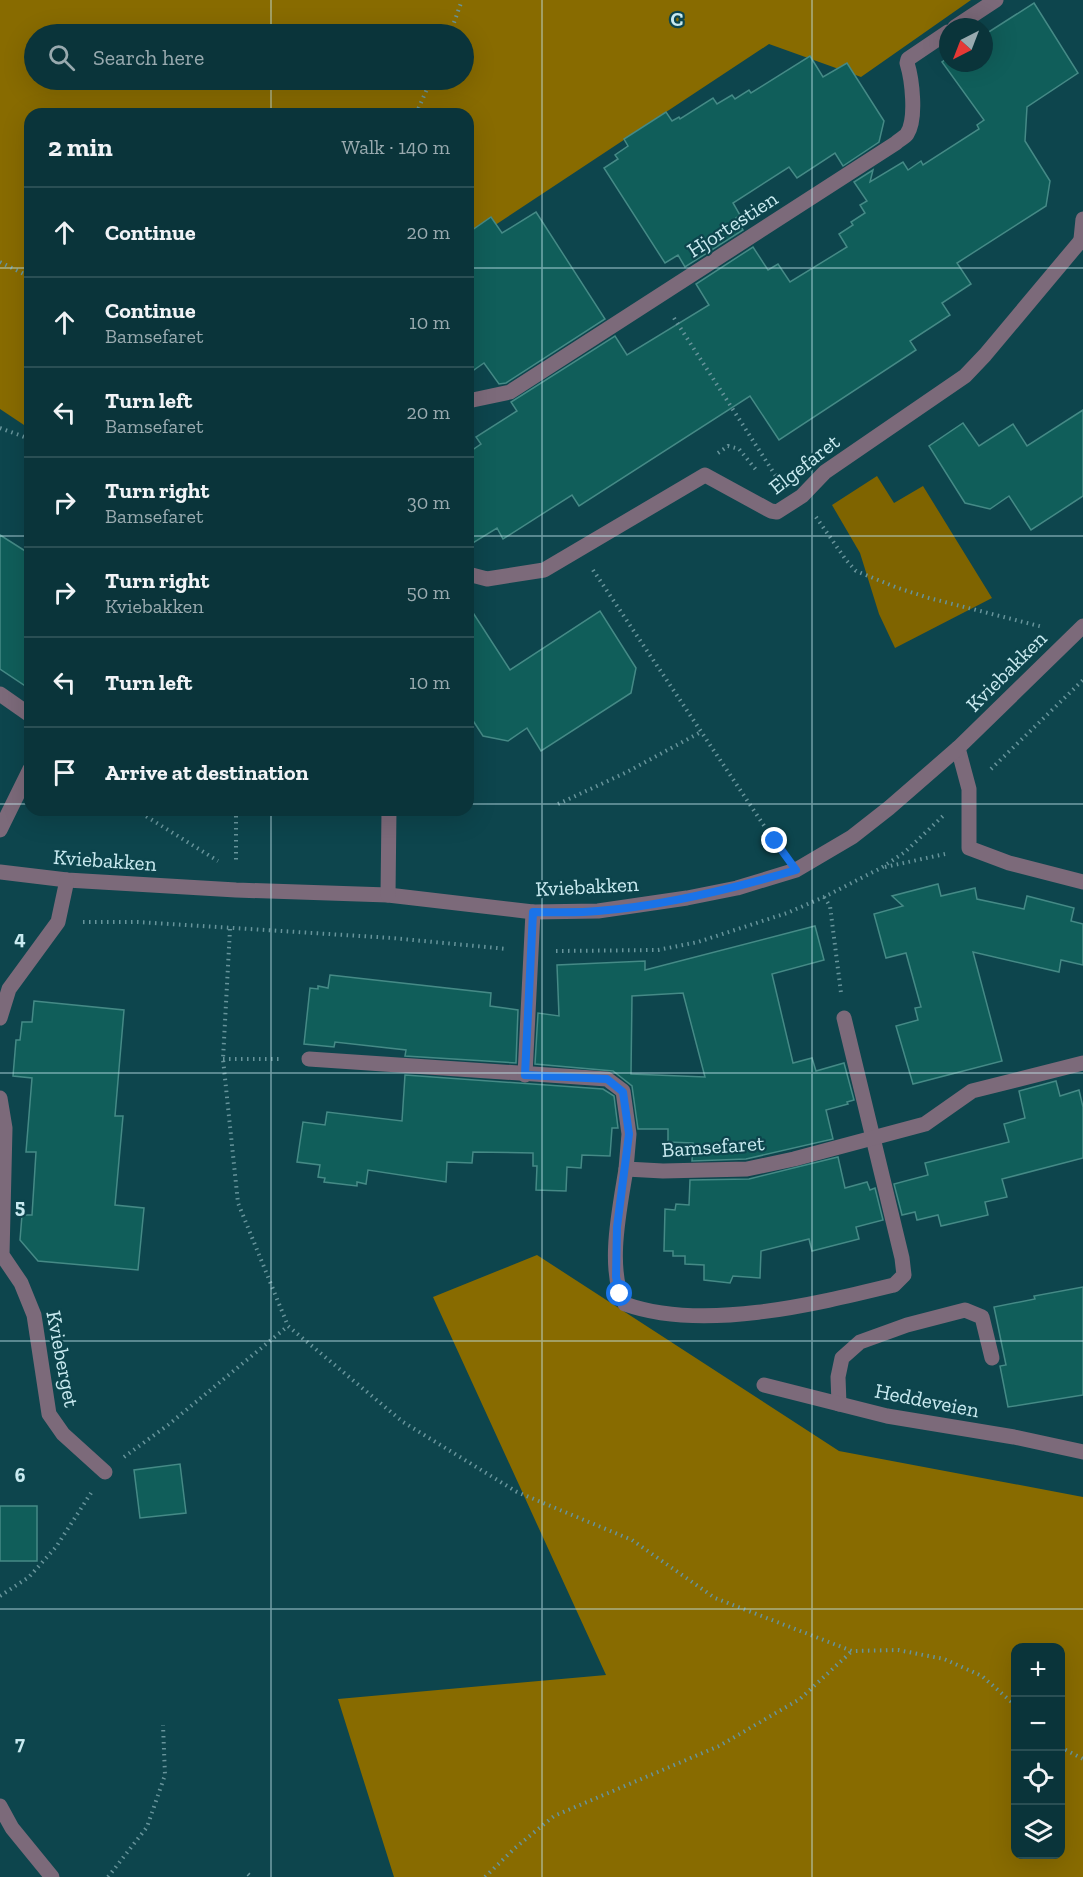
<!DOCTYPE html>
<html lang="en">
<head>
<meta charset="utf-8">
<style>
  :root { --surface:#0a343a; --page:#133c42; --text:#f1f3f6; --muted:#99aaaf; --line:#2a4f54 }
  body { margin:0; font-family:"Zilla Slab",serif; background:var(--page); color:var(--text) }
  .controls { position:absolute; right:18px; bottom:18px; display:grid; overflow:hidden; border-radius:12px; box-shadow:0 6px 24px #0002 }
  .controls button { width:54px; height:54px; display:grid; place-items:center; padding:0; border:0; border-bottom:2px solid var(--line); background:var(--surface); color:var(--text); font:30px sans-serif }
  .compass { position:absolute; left:939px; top:18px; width:54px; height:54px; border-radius:50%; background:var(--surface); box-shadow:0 6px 24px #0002; rotate:222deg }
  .stop { position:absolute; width:18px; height:18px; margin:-14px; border:4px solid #1a73e8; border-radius:50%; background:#fff }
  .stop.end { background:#1a73e8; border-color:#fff; box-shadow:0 2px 6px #0008 }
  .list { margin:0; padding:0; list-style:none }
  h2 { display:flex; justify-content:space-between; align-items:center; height:78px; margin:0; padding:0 24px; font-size:26px }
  h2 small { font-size:20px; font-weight:400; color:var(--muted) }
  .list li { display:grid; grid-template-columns:39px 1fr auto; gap:18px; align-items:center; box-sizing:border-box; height:90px; padding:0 24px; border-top:2px solid var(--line) }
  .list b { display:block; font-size:22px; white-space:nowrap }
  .list p { margin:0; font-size:20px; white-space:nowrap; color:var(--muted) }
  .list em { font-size:20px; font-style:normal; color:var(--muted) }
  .icon { flex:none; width:33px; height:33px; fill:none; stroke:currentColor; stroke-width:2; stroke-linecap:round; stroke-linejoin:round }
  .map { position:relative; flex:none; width:1083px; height:1877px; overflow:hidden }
  .search { position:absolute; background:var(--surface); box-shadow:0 6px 24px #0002; left:24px; top:24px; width:450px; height:66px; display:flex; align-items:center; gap:15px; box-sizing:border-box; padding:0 21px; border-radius:33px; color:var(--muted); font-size:22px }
  .panel { position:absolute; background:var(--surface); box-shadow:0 6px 24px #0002; left:24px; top:108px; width:450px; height:708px; border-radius:18px }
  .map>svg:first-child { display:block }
</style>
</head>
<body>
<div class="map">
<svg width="1083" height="1877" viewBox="0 0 1083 1877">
  <rect width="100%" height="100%" fill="#0d454d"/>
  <!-- green -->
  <path fill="#7f6400" d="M877,476l17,27 29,-17 69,112 -97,50 -16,-34 -19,-61 -28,-48z"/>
  <!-- forest -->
  <g fill="#886b00" fill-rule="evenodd">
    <path d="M0,0h971l-110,77 -92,-33 -301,199v-129h-438v315l-30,-20zM34,34h430v46h-430z"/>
    <path d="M537,1255l302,196 244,46v380h-689l-56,-178 268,-24 -173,-378zM1016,1648h44v206h-44z"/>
  </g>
  <!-- building -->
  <g fill="#105e5a" stroke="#458a86" stroke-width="1.5" fill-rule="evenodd">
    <path d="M1034,3l44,70 -51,34 -2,34 25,40 -4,25 -89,57 14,21 -29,19 8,12 -40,26 6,9 -137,90 -29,-44 -171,110 -7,-11 -69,44 -6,-11 -29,18v-93l13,-9 -5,-7 41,-26 -6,-9 104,-66 12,19 82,-50 -13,-21 57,-37 15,23 10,-6 12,18 57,-35 -8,-13 14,-9 -2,-3 14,-9 -5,-8 7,-4 -13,-19 19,-12 -3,12 33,-20 5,8 13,-9 2,4 56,-36 -2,-4 7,-5 -42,-58 6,-4v5h36v-28z"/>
    <path d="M810,56l13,21 24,-14 37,58 -5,21 -36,24 -8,-13 -38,25 -8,-11 -56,36 7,12 -4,3 7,12 -58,37 -7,-12 -13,8 -61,-95 14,-9 -3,-4 13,-9 -4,-7 42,-27 6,9 7,-4 1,2 33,-21 4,6 15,-9 3,4 14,-9 2,3z"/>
    <path d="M536,212l69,107 -99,64 -7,1 -15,-21 -16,11v-141l23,-16 11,16z"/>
    <path d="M1083,410v86l-52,34 -22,-34 -19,13 -25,-6 -36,-57 34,-23 16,23 34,-22 14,22z"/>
    <path d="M0,535l30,19v135l-30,-20z"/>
    <path d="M468,605l42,65 90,-59 36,57 -5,25 -90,58 -14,-23 -19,13 -25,-5 -15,-23z"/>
    <path d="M938,884l3,12 34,-8 2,11 47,10 3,-13 47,12 -3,13 12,3v41l-22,-5 -2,12 -86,-20 29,109 -89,23 -17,-58 22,-6 -3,-12 6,-1 -15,-54 -20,5 -12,-44 29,-8 -11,-10z"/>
    <path d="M815,926l9,34 -52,14 21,89 19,-5 4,13 28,-8 10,37 -7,2 1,2 -22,6 7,29 -87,20 -54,2 1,-18 -25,-1v-13h-30l-6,-43 -19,-15 -78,-7 3,-51 21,3 -2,-51 88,-4v9zM683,993l22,84 -74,-3 1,-78z"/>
    <path d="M330,975l161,18 -1,13 28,4 -2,53 -111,-7 1,-6 -71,-8 -1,5 -30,-3 6,-56 8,1v-3l10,2z"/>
    <path d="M34,1001l90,9 -9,106h8l-8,89 29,3 -6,62 -100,-9 -18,-21 2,-25h10l4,-63h-10l6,-74 -19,-2 3,-36h4l2,-18h10z"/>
    <path d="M405,1075l198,14 11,7 4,32h-6l-2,28 -28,-1 -1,13 -14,-1 -1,24 -30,-1 1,-24h-4v-13l-60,-1 -1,11 -25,-1 -1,20 -78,-12 -2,14 -9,-2v4l-33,-4 1,-4 -7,-1 2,-12 -23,-3 6,-40 22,3 2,-13 75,9z"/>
    <path d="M1056,1081l4,15 19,-6 4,17v51l-81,21 5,18 -22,5 3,13 -47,11 -3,-11 -21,5 -2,-8 -13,3 -8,-31 34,-9 -3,-12 84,-21 -5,-18 21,-6 -6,-27z"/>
    <path d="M838,1157l7,31 22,-6 3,8 5,-2 8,32 -27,7 3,12 -47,12 -3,-12 -48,12 -1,27 -27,-2 -3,7 -26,-3v-15l-19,-1v-8h-12v-5h-9l1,-42 10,1 1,-6 13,1 1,-25 59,-1z"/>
    <path d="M1083,1287v108l-75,12 -8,-41 6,-1 -12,-58 41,-8 -1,-3z"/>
    <path d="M180,1464l6,49 -46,5 -6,-48z"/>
    <rect x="0" y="1506" width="37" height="55"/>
  </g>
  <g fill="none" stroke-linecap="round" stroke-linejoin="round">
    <!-- path -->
    <g stroke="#67949b" stroke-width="4" stroke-dasharray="1.5 4.5" stroke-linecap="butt">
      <path d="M450,34l12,-34"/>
      <path d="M416,114l15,-34"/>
      <path d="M0,262l30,15"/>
      <path d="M674,318l105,163"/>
      <path d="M0,428l30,11"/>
      <path d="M718,453l10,-7 11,3 18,22"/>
      <path d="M816,517l30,43 10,11 42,17 31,10 114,29"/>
      <path d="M593,570l186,278"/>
      <path d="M991,769l92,-89"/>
      <path d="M558,804l67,-31 76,-41"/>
      <path d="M136,810l82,51"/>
      <path d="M236,810v53"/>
      <path d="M885,867l60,-13"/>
      <path d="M824,897l6,9 11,87"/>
      <path d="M83,922h55l254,16 115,11"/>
      <path d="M230,929l-7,130 15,144 50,123 115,96 114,70 115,48 83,58 137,53 46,-1 46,9 38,17 34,30"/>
      <path d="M556,951l102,-1 40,-8 89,-29 37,-16 57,-29 24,-16 38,-36"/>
      <path d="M223,1059h60"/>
      <path d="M124,1457l44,-32 120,-99"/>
      <path d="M0,1596l29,-19 27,-30 35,-54"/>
      <path d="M1060,1747l23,12"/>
      <path d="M248,1874l3,3"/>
      <path d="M108,1877l39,-50 18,-52 -2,-50"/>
      <path d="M485,1877l30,-29 39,-32 165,-70 81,-47 52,-48"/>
    </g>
    <!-- service -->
    <g stroke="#7c6a7a" stroke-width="15">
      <path d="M626,1169c-6,38 -20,101 -1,135 78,28 191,0 269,-19l10,-10 -2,-17 -58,-240"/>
      <path d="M839,1404l-1,-27 4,-19 18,-16 47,-17 58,-15 17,7 10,41"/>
    </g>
    <!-- minor -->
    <g stroke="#7c6a7a" stroke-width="15">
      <path d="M955,27l41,-27"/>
      <path d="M1081,239l2,-20"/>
      <path d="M468,401l42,-9 386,-249c3,-3 9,-6 11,-9 10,-15 5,-55 0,-71l1,-4 40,-27"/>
      <path d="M468,574l19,5 57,-9 161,-95 66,36 6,1 25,-16 23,-24 140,-96 20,-21 98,-117"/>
      <path d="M0,694l30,21"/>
      <path d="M958,748l11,41v59l40,15 74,19"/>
      <path d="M0,830l30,-61"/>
      <path d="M0,872l67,8 169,10 152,5 145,17 65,-1 89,-13 50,-10 59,-18 56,-33 37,-29 69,-60 125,-122"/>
      <path d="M388,895l1,-85"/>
      <path d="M0,1018l9,-29 49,-67 9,-42"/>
      <path d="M309,1059l298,20 16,12 6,43 -3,35 37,2 84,-2 47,-10 131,-35 47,-33 111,-28"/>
      <path d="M525,1075l8,-163"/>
      <path d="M0,1098l5,30 -3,127 19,28 13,32 15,99 14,20 42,38"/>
      <path d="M764,1385l123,31 127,21 69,15"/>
      <path d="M0,1806l12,22 40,49"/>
    </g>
  </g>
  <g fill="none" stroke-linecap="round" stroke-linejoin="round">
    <!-- route -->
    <path stroke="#1a73e8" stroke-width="8" d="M620,1294l-4,-17 1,-50 12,-93 -6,-42 -16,-13 -82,-4 8,-163c22,0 44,1 65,-1 66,-5 134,-22 198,-41l-21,-29"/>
  </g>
  <!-- grid -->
  <path fill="none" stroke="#c9eaf0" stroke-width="1.5" stroke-opacity="0.55" d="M271,0v34M542,0v1877M812,0v1877M271,80v34M0,268h30M468,268h615M0,536h30M468,536h615M0,804h30M468,804h615M271,810v1067M0,1073h1083M0,1341h1083M0,1609h1083"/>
  <g text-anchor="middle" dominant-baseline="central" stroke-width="4.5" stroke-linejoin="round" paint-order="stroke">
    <!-- street labels -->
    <g font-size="21" fill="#c9eaf0" stroke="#0d454d">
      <text transform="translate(732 224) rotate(-33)">Hjortestien</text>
      <text transform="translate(804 464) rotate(-38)">Elgefaret</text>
      <text transform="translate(1006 671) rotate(-45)">Kviebakken</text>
      <text transform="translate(105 860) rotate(4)">Kviebakken</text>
      <text transform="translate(587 886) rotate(-3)">Kviebakken</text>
      <text transform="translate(713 1146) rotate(-4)">Bamsefaret</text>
      <text transform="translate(63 1359) rotate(79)">Kvieberget</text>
      <text transform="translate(927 1400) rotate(11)">Heddeveien</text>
    </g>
  </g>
  <g font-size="20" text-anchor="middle" font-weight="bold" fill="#c9eaf0" stroke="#0d454d" stroke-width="4.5" stroke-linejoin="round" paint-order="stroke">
    <text x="677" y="26">C</text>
    <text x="20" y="945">4</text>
    <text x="20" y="1213">5</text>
    <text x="20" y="1482">6</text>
    <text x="20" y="1750">7</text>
  </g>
</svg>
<div class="controls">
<button>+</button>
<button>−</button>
<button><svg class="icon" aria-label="locate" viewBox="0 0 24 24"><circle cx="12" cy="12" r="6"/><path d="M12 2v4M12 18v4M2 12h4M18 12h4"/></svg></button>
<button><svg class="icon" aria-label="layers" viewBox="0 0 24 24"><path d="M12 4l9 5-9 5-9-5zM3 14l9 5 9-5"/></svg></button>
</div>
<svg class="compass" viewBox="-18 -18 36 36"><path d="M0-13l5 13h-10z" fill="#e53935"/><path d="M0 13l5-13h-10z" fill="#99aaaf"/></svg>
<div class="stop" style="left:620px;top:1294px"></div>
<div class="stop end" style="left:775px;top:841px"></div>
<div class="search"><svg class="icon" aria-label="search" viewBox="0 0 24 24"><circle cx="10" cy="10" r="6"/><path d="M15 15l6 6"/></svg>Search here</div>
<section class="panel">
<h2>2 min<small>Walk · 140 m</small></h2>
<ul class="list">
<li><svg class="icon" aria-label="ahead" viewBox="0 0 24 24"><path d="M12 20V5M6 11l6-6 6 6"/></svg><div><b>Continue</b></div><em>20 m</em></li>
<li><svg class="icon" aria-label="ahead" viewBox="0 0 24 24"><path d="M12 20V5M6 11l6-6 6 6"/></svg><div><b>Continue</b><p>Bamsefaret</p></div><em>10 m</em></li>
<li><svg class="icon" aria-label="left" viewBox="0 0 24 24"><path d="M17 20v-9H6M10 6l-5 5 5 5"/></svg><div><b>Turn left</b><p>Bamsefaret</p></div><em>20 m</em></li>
<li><svg class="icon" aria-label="right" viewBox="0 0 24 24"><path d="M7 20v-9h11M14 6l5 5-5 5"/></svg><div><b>Turn right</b><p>Bamsefaret</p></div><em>30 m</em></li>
<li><svg class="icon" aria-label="right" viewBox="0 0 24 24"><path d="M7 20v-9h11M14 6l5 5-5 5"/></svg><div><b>Turn right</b><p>Kviebakken</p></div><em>50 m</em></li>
<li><svg class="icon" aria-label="left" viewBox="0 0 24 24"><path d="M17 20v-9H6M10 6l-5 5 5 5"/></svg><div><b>Turn left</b></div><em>10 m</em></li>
<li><svg class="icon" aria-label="arrive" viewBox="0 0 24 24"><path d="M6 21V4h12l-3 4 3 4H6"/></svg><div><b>Arrive at destination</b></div></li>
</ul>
</section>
</div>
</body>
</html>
